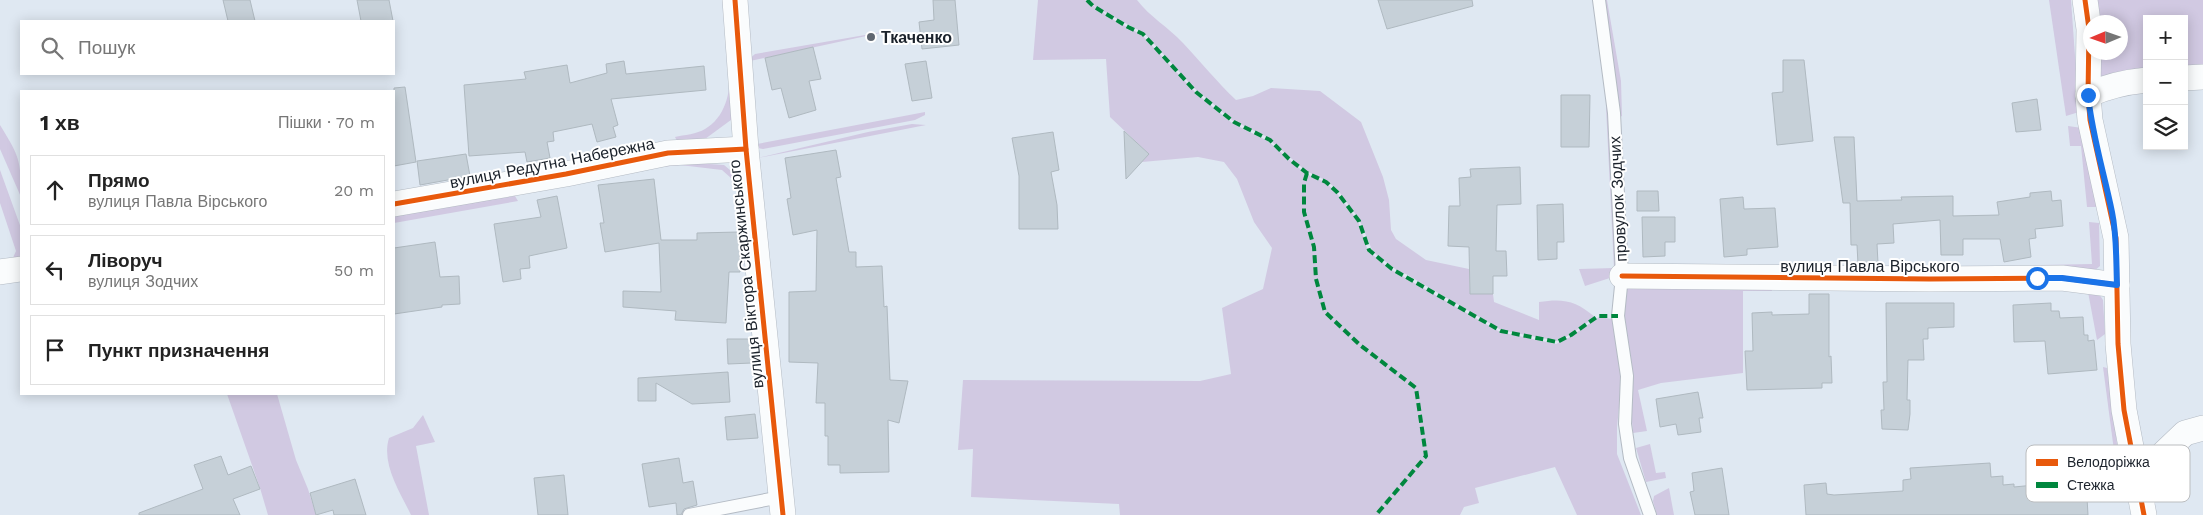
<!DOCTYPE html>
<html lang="uk">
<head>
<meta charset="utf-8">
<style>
  :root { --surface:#fff; --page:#f2f2f2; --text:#222; --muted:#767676; --line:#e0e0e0 }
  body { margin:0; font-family:"Work Sans",sans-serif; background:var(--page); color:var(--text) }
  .controls { position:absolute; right:15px; top:15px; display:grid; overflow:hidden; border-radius:0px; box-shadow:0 2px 12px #0003 }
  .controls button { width:45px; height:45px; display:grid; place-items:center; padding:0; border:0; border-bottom:1px solid var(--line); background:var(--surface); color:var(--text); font:25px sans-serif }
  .compass { position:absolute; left:2083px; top:15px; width:45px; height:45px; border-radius:50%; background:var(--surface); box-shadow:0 2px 12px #0003; rotate:268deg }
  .stop { position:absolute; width:15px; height:15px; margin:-11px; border:4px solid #1a73e8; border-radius:50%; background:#fff }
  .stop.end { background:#1a73e8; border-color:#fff; box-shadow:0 1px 5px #0008 }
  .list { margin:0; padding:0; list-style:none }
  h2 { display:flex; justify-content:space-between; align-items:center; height:65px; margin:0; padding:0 20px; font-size:21px }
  h2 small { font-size:16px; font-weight:400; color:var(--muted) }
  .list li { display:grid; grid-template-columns:32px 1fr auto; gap:15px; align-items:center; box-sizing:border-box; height:70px; margin:0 10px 10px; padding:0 10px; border:1px solid var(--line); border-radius:0px }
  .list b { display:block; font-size:19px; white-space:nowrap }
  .list p { margin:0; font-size:16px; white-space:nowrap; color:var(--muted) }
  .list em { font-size:16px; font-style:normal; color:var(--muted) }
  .icon { flex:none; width:28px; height:28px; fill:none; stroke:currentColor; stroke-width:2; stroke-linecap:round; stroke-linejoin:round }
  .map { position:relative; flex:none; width:2203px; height:515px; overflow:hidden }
  .search { position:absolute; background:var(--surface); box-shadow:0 2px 12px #0003; left:20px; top:20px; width:375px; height:55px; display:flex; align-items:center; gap:12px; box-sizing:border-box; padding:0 18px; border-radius:0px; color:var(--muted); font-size:19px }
  .panel { position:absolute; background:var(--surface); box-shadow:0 2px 12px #0003; left:20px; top:90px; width:375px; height:305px; border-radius:0px }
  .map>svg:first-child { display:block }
</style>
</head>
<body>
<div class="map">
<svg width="2203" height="515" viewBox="0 0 2203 515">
  <rect width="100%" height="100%" fill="#dfe8f2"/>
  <!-- green -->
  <g fill="#d1c9e2">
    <path d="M722,0h8l5,117 -30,22 -28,2 -2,-4c9,-2 22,-3 30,-8 40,-23 22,-92 17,-129z"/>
    <path d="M1038,0h47l29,20 28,15 53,57 37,31 36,18 38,33 19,8 11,10 22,29 10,30 22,18 110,63 56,12 14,-7 29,-20 13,2 8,45 1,24 -4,39v27l24,61h-64l-22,-48 -80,21 4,15 -15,4 -4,8h-340l-1,-11 -148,-7 2,-48 -15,1 5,-70 237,1 31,-7 -9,-66 41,-19 9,-41 -18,-26 -17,-43 -13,-17 -26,-5 -56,5 7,-8 -39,-37 -4,-58 -73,1z"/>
    <path d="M1088,0h49c13,17 31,27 46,43 18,19 34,39 53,57l17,-4 18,-8 49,3 41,31 22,55 6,23 2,30 5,9 30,21 43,9 1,25h23l1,8 45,18v-18c25,-4 37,-1 56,15l-25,18 -13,6 -56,-11 -95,-56 -7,-2 -26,-20 -14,-33 -22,-30 -12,-9 -19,-9 -41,-35 -33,-16 -38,-32 -50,-55 -47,-25z"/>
    <path d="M1603,0h4l14,81 1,35 -4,2z"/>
    <path d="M2049,0h22l8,112 -13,4z"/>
    <path d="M2093,0h110v71l-19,1v-53h-37v55l-44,6 -7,-5v-22l24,-1v-30h-24z"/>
    <path d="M894,30l-144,31 7,83 168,-32v3l-10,5 -152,29 -11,-2 -5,-86 8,-7z"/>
    <path d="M1606,107l3,1 7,168 -31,10 -6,-17 35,-1z"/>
    <path d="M912,124l14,1 -173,34 115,-27z"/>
    <path d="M0,125c19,31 21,34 21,72l-21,-48z"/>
    <path d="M2068,126l14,2 16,79h-11l-6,-61h-11z"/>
    <path d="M680,162l44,3 18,15 -4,12 -7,-14 -9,-8 -42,-5 -36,4z"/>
    <path d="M0,170l21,58v36l-10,-2 5,-11 -16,-48z"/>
    <path d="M515,196l3,5 -124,22v-9z"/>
    <path d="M2089,222l10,1 1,43 -6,5 -53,2v-8l51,-1z"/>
    <path d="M1770,283l2,8h-29v82l-82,10 -23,7 9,41 -14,2 -9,-101 1,-46z"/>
    <path d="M2095,288l8,12 2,34 -8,6 -9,-48z"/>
    <path d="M2103,367l4,1 13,99 -4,-1z"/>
    <path d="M227,394h50l19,66 12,29 8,26h-48l-8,-27z"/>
    <path d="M423,415l12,27 -19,4 13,69h-18c-11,-23 -30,-51 -22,-77l24,-10z"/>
    <path d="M1650,444l6,29 9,-1 1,6 -20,4 -10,-34z"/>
    <path d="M1669,488l5,27h-17l-4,-14 1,-5z"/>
  </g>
  <!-- building -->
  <g fill="#c6d0d8" stroke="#afb9c0">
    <path d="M223,0h27l5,21h-27z"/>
    <path d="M357,0h32l4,21h-32z"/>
    <path d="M933,0h22l4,45 -37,4 -3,-27 15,-2z"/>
    <path d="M1378,0h94l1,6 -86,23z"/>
    <path d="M813,47l8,32 -12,2 7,29 -27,8 -8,-30 -9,2 -7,-32z"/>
    <path d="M1783,60h21l9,81 -36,4 -5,-52 11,-1z"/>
    <path d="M624,61l2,13 78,-8 2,24 -95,9 7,26 -5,2 3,10 -19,5 -5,-18 -39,8 1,9 -7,1 3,16 -23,4 -2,-10 -56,4 -5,-71 62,-6 -2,-7 43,-7 3,18 37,-10 -1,-9z"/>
    <path d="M926,61l6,37 -20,3 -7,-37z"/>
    <path d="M405,87l11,75 -22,4v-78z"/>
    <path d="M1561,95h29l-1,52h-28z"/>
    <path d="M2037,99l4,31 -25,2 -4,-29z"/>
    <path d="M1124,131l25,23 -23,25z"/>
    <path d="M1053,132l6,38 -8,2 6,33 1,24h-39v-53l-7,-38z"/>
    <path d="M1834,137h20l3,64 45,-1 -1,-3 52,-1v20l46,-1 -2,-13 33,-5v-4l21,-2 1,10 9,-1 2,26 -28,3 1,9 -7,1 2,18 -27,5 -4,-23h-37v16h-22l-1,-35 -47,4 1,19 -17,1 1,19 -20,1 -1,-19h-6l-1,-42h-7z"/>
    <path d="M836,150l5,27 -5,1 13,74h7v15l26,-1 2,41 3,-1 3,74 18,1 -9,42 -11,-3 1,52 -49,1v-8h-12v-29h-3v-33h-9l2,-40 -29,-1v-70l27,-1 1,-61 -24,5 -6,-36 4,-1 -6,-40z"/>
    <path d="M466,154l4,22 -50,9 -3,-24z"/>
    <path d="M1520,167l1,37 -24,1 -1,46h10l1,25h-14v18h-23l-1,-47 -21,-1 1,-40h11l-1,-28 12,-1 -1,-8z"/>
    <path d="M654,179l7,61h36v-7l42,-1 1,40h-11l-3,51 -51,-3 1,-9 -53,-4v-16l38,1 -2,-49 -54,9 -5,-29h4l-6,-38z"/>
    <path d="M1637,191h21l1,20h-22z"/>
    <path d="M557,196l10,52 -38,8 1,12 -10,1 1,10 -18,3 -9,-58 47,-7 -4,-17z"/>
    <path d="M1743,197l1,12 31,-1 3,39 -31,2v6l-23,2 -4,-58z"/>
    <path d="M1563,204l1,38h-7v17l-19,1 -1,-55z"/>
    <path d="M1642,217h33v25h-10v14l-22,1z"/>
    <path d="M435,242l5,35 19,-1 1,28 -18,1v2l-48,7v-66z"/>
    <path d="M1809,294h20v63l2,-1 1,27h-10v5l-75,2 -2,-39h8l-1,-38 20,-1v3l37,-1z"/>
    <path d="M1886,303h68v24l-26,1v11h-5l1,21h-16l-1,40h3v14l-2,16 -26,-1 -1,-19h3l-1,-28h4z"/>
    <path d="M2051,303v8h8l1,7 23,-1 1,18h4v6l6,-1 3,30 -49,4 -3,-33 -31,1 -1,-37z"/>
    <path d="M727,339h24l1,24 -24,1z"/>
    <path d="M728,372l2,30 -38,2 -36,-21v18h-18v-23z"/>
    <path d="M1698,392l5,26h-4l2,14 -23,3 -2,-11 -16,3 -4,-28z"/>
    <path d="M755,414l3,24 -31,2 -2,-23z"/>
    <path d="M221,456l7,19 23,-9 9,23 -27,10 7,16h-101v-2l64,-24 -9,-24z"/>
    <path d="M679,458l4,25 10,-2 4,24 -13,4 -3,6h-4l-1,-12 -27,4 -7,-43z"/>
    <path d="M1990,463l1,14 12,-1v9l11,-1v3l72,-7 2,35h-282l-2,-30 22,-2 1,11 7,1 69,-4v-11l8,-1 -1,-11z"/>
    <path d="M1722,468l7,47h-34l-5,-23 4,-1 -2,-18z"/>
    <path d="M564,475l4,40h-30l-4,-37z"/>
    <path d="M355,479l11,36h-32l-1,-5 -17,5 -6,-22z"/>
  </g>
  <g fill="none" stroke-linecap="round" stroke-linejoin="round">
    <defs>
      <g id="lane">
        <path d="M1599,0l15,113 8,163 -4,40 9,60 -2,48 5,34 20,57"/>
        <path d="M689,515l92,-18"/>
      </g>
      <g id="street">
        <path d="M735,0l11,149 37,366"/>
        <path d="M2085,0l4,29 -1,66 2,25 26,118 2,106 6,66 20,105"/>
        <path d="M2184,78l19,-1"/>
        <path d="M2088,95c19,-9 38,-13 59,-15"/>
        <path d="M394,204l172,-30 102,-21 78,-4"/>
        <path d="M0,272l21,-3"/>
        <path d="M1622,276l308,3 132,-1 55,7"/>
        <path d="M2142,501l7,-27 14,-20 22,-21 18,-5"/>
      </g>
    </defs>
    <!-- lane casing -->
    <use href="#lane" stroke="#b4bbc4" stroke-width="14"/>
    <!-- street casing -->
    <use href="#street" stroke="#b4bbc4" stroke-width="26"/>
    <!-- lane -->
    <use href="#lane" stroke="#fafcfd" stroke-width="12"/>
    <!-- street -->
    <use href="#street" stroke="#fafcfd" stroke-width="25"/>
    <!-- quiet -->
    <g stroke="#00873e" stroke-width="4" stroke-dasharray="8 4" stroke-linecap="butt">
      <path d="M1087,0l6,6 35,21 15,7 53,58 38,30 36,18 19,19 18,14 19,9 11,10 22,29 10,29 23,19 109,62 56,11 14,-7 27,-19h20"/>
      <path d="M1307,173l-3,10v29l10,35 2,32 9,33 35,33 56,43 10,68 -50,59"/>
    </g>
    <defs>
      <g id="cycleway">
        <path d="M735,0l11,149 37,366"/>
        <path d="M2085,0l4,29 -1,66 2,25 26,118 2,106 6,66 20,105"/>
        <path d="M394,204l172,-30 102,-21 78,-4"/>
        <path d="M1622,276l308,3 132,-1 55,7"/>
      </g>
    </defs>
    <!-- cycleway casing -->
    <use href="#cycleway" stroke="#fff" stroke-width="8"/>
    <!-- cycleway -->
    <use href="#cycleway" stroke="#e8590c" stroke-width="5"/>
  </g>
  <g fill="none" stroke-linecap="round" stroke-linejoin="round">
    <!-- route -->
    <path stroke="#1a73e8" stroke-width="6" d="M2037,278h25l55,7c-1,-24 0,-49 -5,-73 -8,-39 -20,-77 -24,-117"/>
  </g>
  <!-- markers -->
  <circle fill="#606771" stroke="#fff" stroke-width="2" cx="871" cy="37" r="5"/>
  <g text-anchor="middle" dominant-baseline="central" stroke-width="4" stroke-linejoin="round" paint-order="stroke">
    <!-- poi labels -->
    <g font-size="16" font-weight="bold" fill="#1b222b" stroke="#fff" text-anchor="start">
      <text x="881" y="37">Ткаченко</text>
    </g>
    <!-- street labels -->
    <g font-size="16" fill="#1b222b" stroke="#fff">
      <text transform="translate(552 163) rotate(-11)">вулиця Редутна Набережна</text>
      <text transform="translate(1618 199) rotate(-93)">провулок Зодчих</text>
      <text x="1870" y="266">вулиця Павла Вірського</text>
      <text transform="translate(746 274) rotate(-96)">вулиця Віктора Скаржинського</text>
    </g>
  </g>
  <!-- legend -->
  <rect x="2026" y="445" width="164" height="57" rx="8" fill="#fff" stroke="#bbbdbf" stroke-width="1"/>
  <rect x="2036" y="459" width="22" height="7" fill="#e8590c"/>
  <rect x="2036" y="482" width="22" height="6" fill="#00873e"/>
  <g font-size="14" fill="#1b222b">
    <text x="2067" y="467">Велодоріжка</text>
    <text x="2067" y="490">Стежка</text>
  </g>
</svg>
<div class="controls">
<button>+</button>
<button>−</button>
<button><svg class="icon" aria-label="layers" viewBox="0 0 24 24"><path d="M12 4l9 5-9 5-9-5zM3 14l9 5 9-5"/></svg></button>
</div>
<svg class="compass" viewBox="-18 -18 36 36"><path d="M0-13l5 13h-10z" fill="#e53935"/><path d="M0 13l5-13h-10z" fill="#767676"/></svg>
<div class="stop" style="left:2037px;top:278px"></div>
<div class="stop end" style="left:2088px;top:95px"></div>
<div class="search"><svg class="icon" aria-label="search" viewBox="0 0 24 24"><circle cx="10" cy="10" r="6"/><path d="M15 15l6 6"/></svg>Пошук</div>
<section class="panel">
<h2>1 хв<small>Пішки · 70 m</small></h2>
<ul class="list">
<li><svg class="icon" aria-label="ahead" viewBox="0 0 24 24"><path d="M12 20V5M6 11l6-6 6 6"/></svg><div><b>Прямо</b><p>вулиця Павла Вірського</p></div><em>20 m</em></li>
<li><svg class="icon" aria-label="left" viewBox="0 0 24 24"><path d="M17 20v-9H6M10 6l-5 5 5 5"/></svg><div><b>Ліворуч</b><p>вулиця Зодчих</p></div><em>50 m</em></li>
<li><svg class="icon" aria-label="arrive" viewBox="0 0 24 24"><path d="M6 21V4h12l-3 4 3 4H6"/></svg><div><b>Пункт призначення</b></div></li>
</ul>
</section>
</div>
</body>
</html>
